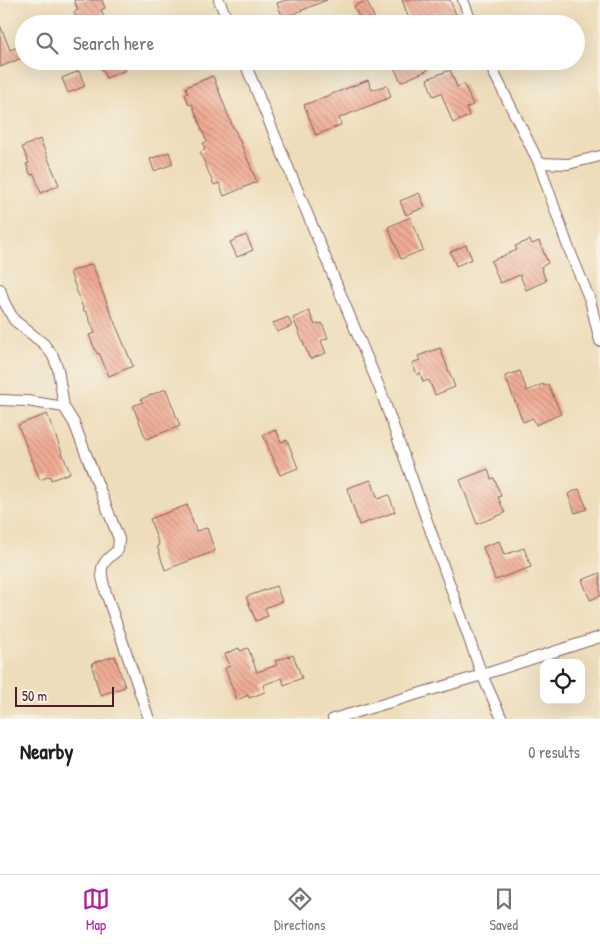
<!DOCTYPE html>
<html lang="en">
<head>
<meta charset="utf-8">
<style>
  :root { --surface:#fff; --page:#f2f2f2; --text:#202124; --muted:#757577; --line:#e0e0e0; --accent:#b5179e }
  body { margin:0; font-family:"Patrick Hand",sans-serif; background:var(--page); color:var(--text) }
  .controls { position:absolute; right:15px; bottom:15px; display:grid; overflow:hidden; border-radius:10px; box-shadow:0 5px 20px #0002 }
  .controls button { width:45px; height:45px; display:grid; place-items:center; padding:0; border:0; border-bottom:1px solid var(--line); background:var(--surface); color:var(--text); font:25px sans-serif }
  .scale { position:absolute; left:15px; bottom:12px; width:99px; box-sizing:border-box; padding-left:5px; border:2px solid #4a1f2b; border-top:0; font-size:14px; line-height:18px; white-space:nowrap; color:#4a1f2b; -webkit-text-stroke:4px #f7f3e8; paint-order:stroke }
  .list { margin:0; padding:0; list-style:none }
  h2 { display:flex; justify-content:space-between; align-items:center; height:65px; margin:0; padding:0 20px; font-size:21px }
  h2 small { font-size:16px; font-weight:400; color:var(--muted) }
  .icon { flex:none; width:28px; height:28px; fill:none; stroke:currentColor; stroke-width:2; stroke-linecap:round; stroke-linejoin:round }
  .map { position:relative; flex:none; width:600px; height:719px; overflow:hidden }
  .search { position:absolute; background:var(--surface); box-shadow:0 5px 20px #0002; left:15px; right:15px; top:15px; height:55px; display:flex; align-items:center; gap:12px; box-sizing:border-box; padding:0 18px; border-radius:28px; color:var(--muted); font-size:19px }
  .sheet { height:155px; background:var(--surface) }
  nav { display:flex; justify-content:space-around; align-items:center; box-sizing:border-box; height:70px; border-top:1px solid var(--line); background:var(--surface); font-size:14px; color:var(--muted) }
  nav a { display:grid; justify-items:center; gap:2px }
  nav .on { color:var(--accent) }
  .map>svg:first-child { display:block }
</style>
</head>
<body>
<div class="map">
<svg width="600" height="719" viewBox="0 0 600 719">
  <defs>
    <pattern id="building-back-hatch" width="6" height="6" patternUnits="userSpaceOnUse" patternTransform="scale(1.25)"><rect width="6" height="6" fill="#f0ac94"/><path d="M-1 5l2 2M0 0l6 6M5-1l2 2" fill="none" stroke="#c48b79"/></pattern>
  </defs>
  <rect width="100%" height="100%" fill="#f7f3e8"/>
  <filter id="ink" filterUnits="userSpaceOnUse"><feTurbulence type="fractalNoise" baseFrequency=".02" numOctaves="2"/><feDisplacementMap in="SourceGraphic" scale="10" xChannelSelector="R" yChannelSelector="G"/><feConvolveMatrix kernelMatrix="1 2 1 2 8 2 1 2 1" color-interpolation-filters="sRGB"/></filter>
  <filter id="wash" filterUnits="userSpaceOnUse"><feTurbulence type="fractalNoise" baseFrequency=".0096" numOctaves="4" result="noise"/><feDisplacementMap in="SourceGraphic" scale="20" xChannelSelector="R" yChannelSelector="G"/><feGaussianBlur stdDeviation="1.12" result="paint"/><feColorMatrix in="noise" values="0 0 0 0 0 0 0 0 0 0 0 0 0 0 0 0 0 1.4 0 .05"/><feComposite in="paint" operator="in"/></filter>
  <g filter="url(#wash)">
    <rect width="100%" height="100%" fill="#eeddba"/>
    <g id="blocks">
      <!-- building -->
      <g fill="url(#building-back-hatch)">
        <path d="M74,0h28l3,8 -4,2 6,14h-28l-5,-12 4,-2z"/>
        <path d="M286,0h41l-44,18 -6,-15z"/>
        <path d="M402,0h48l7,17 -18,7h-28z"/>
        <path d="M367,1l10,23h-15l-8,-18z"/>
        <path d="M0,25l10,25 10,-4 4,8v3l-24,10z"/>
        <path d="M99,61h23l4,9 -20,8z"/>
        <path d="M391,61h34l3,9 -27,12z"/>
        <path d="M450,70l7,17 7,-3 9,21 -7,3 3,8 -16,7 -12,-30 -8,3 -6,-17z"/>
        <path d="M79,71l6,15 -17,7 -6,-15z"/>
        <path d="M213,76l21,54h1l22,52 -33,14 -5,-13 -5,2 -14,-33 5,-2 -2,-7 4,-1 -15,-38 -3,1 -4,-11 3,-1 -2,-6z"/>
        <path d="M368,80l4,10 15,-5 4,12 -52,21 2,7 -25,10 -12,-30z"/>
        <path d="M40,139l19,46 -18,8 -7,-19 -3,1 -5,-11 3,-1 -7,-16z"/>
        <path d="M169,152l4,12 -19,7 -4,-12z"/>
        <path d="M419,193l6,14 -19,8 -6,-14z"/>
        <path d="M410,217l13,33 -22,9 -13,-32z"/>
        <path d="M246,235l7,15 -16,7 -7,-15z"/>
        <path d="M530,240l2,4 7,-3 9,22 -7,4 5,14 -20,9 -6,-15 -20,8 -9,-22 26,-11 -2,-4z"/>
        <path d="M466,245l6,14 -16,7 -6,-14z"/>
        <path d="M92,264l17,45 24,57 -24,10 -10,-23 -2,1 -8,-19 6,-2 -9,-22h-2l-14,-39z"/>
        <path d="M309,311l6,14 7,-2 6,15 -7,3 5,12 -16,6 -17,-41z"/>
        <path d="M288,317l4,9 -15,6 -4,-9z"/>
        <path d="M440,348l15,39 -20,8 -6,-15 -6,2 -3,-9 -3,2 -5,-12 8,-3 -2,-4z"/>
        <path d="M520,371l7,20 16,-7 1,2 4,-2 13,30 -25,11 -3,-7 -10,4 -18,-46z"/>
        <path d="M166,389l14,37 -34,13 -13,-33 10,-4 -2,-3z"/>
        <path d="M47,414l23,59 -19,7 -1,-4 -10,4 -22,-55z"/>
        <path d="M276,430l5,12 6,-2 11,28 -18,7 -17,-40z"/>
        <path d="M488,469l3,10 3,-1 7,18 -3,1 7,16 -28,11 -17,-44z"/>
        <path d="M371,480l7,19 11,-4 6,17 -36,13 -12,-37z"/>
        <path d="M579,489l8,20 -12,4 -7,-19z"/>
        <path d="M187,505l9,26 11,-3 8,23 -50,19 -8,-24 2,-1 -9,-26z"/>
        <path d="M499,541l5,14 20,-7 7,19 -36,13 -12,-33z"/>
        <path d="M600,573v23l-10,4 -8,-20z"/>
        <path d="M276,586l6,15 -17,7 3,8 -12,5 -10,-24z"/>
        <path d="M239,648l1,3 8,-3 9,24 20,-7 -2,-4 18,-6 9,23 -18,7 -2,-7 -19,7 2,7 -16,6 -1,-3 -11,5 -12,-32 5,-2 -5,-12z"/>
        <path d="M115,656l10,31 -25,8 -7,-25h1l-2,-7z"/>
      </g>
    </g>
  </g>
  <g filter="url(#ink)">
    <use href="#blocks" fill-opacity="0" stroke="#83625d" stroke-width="1"/>
    <g fill="none" stroke-linecap="round" stroke-linejoin="round">
      <defs>
        <g id="minor">
          <path d="M219,0l10,24"/>
          <path d="M463,0l9,24"/>
          <path d="M244,61l136,328 102,286 20,44"/>
          <path d="M488,61l51,102 28,81 23,56 10,41"/>
          <path d="M539,163l29,1 32,-8"/>
          <path d="M0,289l4,13 10,18 30,24 9,12 5,13 6,38 10,16 45,116 -1,11c-21,16 -18,19 -12,43l43,126"/>
          <path d="M0,400l27,1 37,6"/>
          <path d="M333,719l149,-44 118,-38"/>
        </g>
      </defs>
      <!-- minor casing -->
      <use href="#minor" stroke="#83625d" stroke-width="12"/>
      <!-- minor -->
      <use href="#minor" stroke="#fff" stroke-width="10"/>
    </g>
  </g>
</svg>
<div class="controls">
<button><svg class="icon" aria-label="locate" viewBox="0 0 24 24"><circle cx="12" cy="12" r="6"/><path d="M12 2v4M12 18v4M2 12h4M18 12h4"/></svg></button>
</div>
<div class="scale">50 m</div>
<div class="search"><svg class="icon" aria-label="search" viewBox="0 0 24 24"><circle cx="10" cy="10" r="6"/><path d="M15 15l6 6"/></svg>Search here</div>
</div>
<section class="sheet">
<h2>Nearby<small>0 results</small></h2>
<ul class="list">
</ul>
</section>
<nav>
<a class="on"><svg class="icon" aria-label="map" viewBox="0 0 24 24"><path d="M3 6l6-2 6 2 6-2v14l-6 2-6-2-6 2zM9 4v14M15 6v14"/></svg>Map</a>
<a><svg class="icon" aria-label="directions" viewBox="0 0 24 24"><path d="M12 3l9 9-9 9-9-9zM9 14v-3h6M13 9l2 2-2 2"/></svg>Directions</a>
<a><svg class="icon" aria-label="saved" viewBox="0 0 24 24"><path d="M7 4h10v16l-5-4-5 4z"/></svg>Saved</a>
</nav>
</body>
</html>
